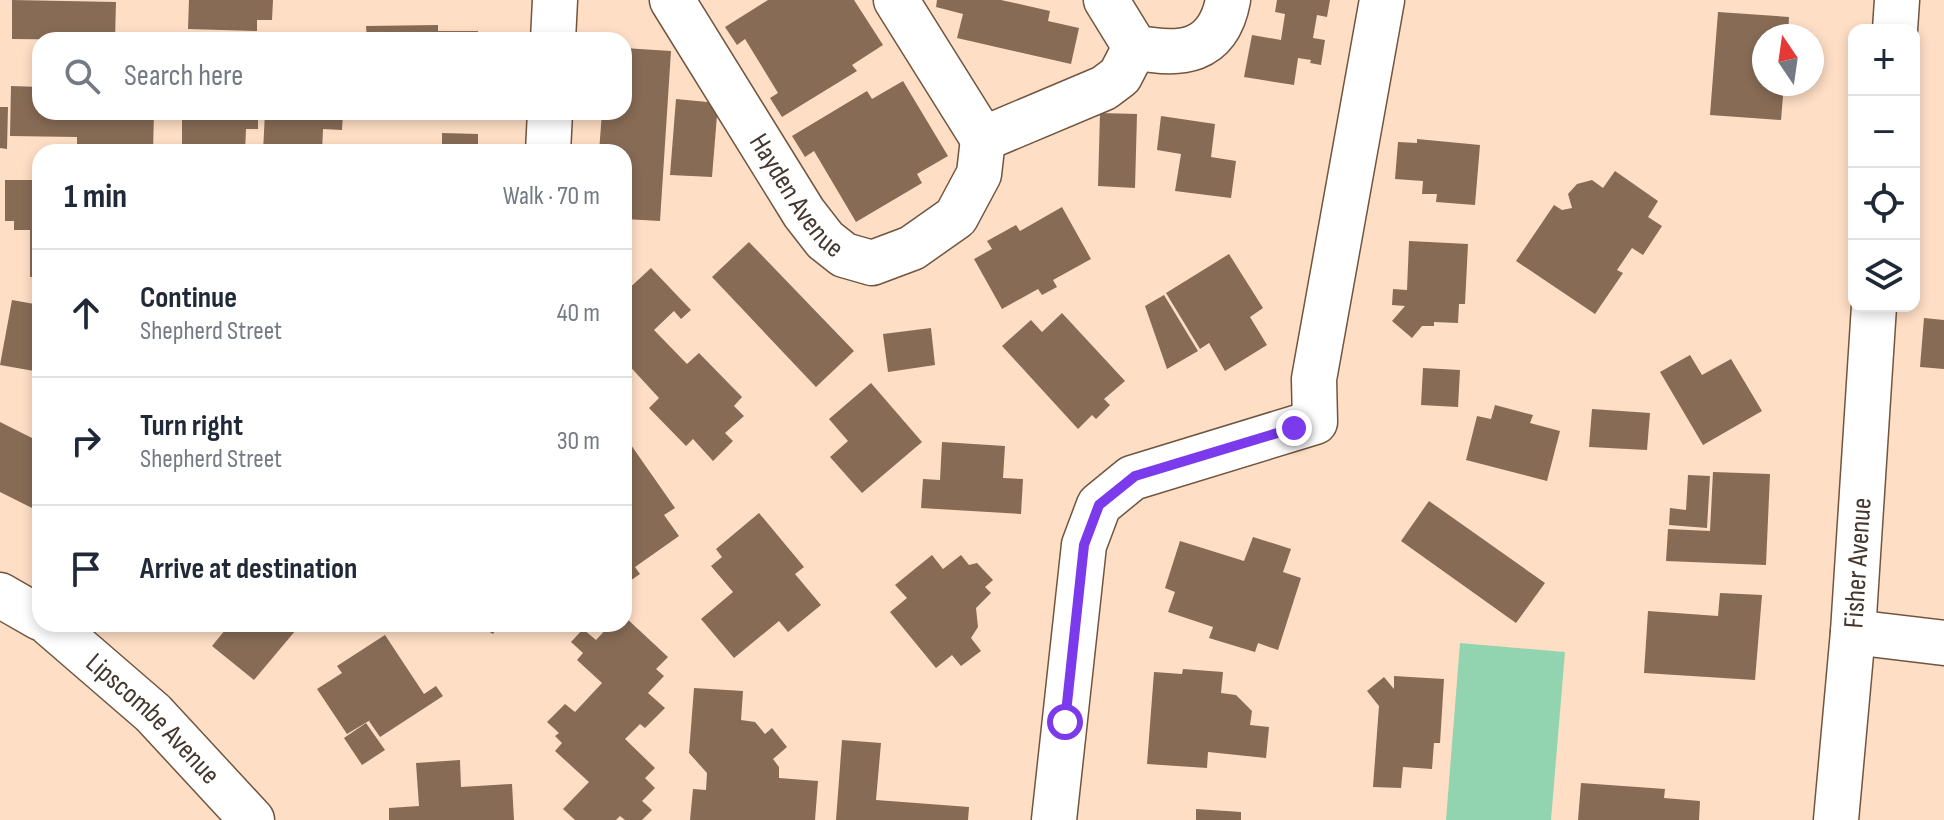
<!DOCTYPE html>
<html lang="en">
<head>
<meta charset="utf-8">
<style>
  :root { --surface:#fff; --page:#f6f6f7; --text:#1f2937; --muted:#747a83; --line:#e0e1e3 }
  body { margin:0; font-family:"Sofia Sans Condensed",sans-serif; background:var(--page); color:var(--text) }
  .controls { position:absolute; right:24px; top:24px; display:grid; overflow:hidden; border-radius:16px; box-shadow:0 4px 12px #0003 }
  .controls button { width:72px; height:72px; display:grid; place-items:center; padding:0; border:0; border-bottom:2px solid var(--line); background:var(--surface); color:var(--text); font:40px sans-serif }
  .compass { position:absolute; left:1752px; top:24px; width:72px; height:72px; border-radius:50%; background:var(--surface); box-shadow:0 4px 12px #0003; rotate:347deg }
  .stop { position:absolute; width:24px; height:24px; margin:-18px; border:6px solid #7c3aed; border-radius:50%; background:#fff }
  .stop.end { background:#7c3aed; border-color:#fff; box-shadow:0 2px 8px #0008 }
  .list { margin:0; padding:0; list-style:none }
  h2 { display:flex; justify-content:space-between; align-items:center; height:104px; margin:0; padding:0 32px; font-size:34px }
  h2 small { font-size:26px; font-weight:400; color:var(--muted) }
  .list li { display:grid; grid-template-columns:52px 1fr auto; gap:24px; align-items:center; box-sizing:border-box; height:128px; padding:0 32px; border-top:2px solid var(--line) }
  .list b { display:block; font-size:30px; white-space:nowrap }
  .list p { margin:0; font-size:26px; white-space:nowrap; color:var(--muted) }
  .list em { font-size:26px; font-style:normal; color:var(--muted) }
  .icon { flex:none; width:44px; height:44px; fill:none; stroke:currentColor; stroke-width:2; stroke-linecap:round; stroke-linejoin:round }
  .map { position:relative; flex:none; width:1944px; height:820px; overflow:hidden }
  .search { position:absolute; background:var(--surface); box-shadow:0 4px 12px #0003; left:32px; top:32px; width:600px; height:88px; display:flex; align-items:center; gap:20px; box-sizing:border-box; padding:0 28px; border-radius:24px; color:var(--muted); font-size:30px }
  .panel { position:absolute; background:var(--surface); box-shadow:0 4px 12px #0003; left:32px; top:144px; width:600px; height:488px; border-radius:24px }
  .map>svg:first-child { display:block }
</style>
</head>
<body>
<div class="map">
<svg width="1944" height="820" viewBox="0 0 1944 820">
  <rect width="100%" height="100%" fill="#fedec5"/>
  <!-- green -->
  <path fill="#93d4b0" d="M1460,643l105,9 -14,168h-105z"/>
  <!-- building -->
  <g fill="#876b55">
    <path d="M12,0l104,2 -1,38 -103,-1z"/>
    <path d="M189,0h84l-1,20h-15v11l-69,-2z"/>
    <path d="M768,0h86l29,45 -31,20 5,6 -75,46 -12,-19 8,-5 -33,-54 -8,6 -12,-18z"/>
    <path d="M937,0h64l49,11 -2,10 31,7 -8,36 -114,-26 6,-24 -27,-7z"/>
    <path d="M1277,0h53l-3,17 -10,-2 -4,23 12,2 -4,25 -11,-2 1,-3 -13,-2 -4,27 -50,-8 8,-42 29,5 4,-26 -10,-2z"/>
    <path d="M1718,12l71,5 -1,19h-24v48h20l-3,36 -71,-5z"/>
    <path d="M438,25v6h40v9h-111l-1,-14z"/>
    <path d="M624,48l47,3 -11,170 -36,-2v-67h-25l3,-40h22z"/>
    <path d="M903,81l45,75 -31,18 5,9 -66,39 -42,-71 -9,6 -13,-21 75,-45 5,8z"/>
    <path d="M11,86l29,1v25h114l-1,40h-76v-15l-67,-1z"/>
    <path d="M676,99l42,4 -6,74 -42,-2z"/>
    <path d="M0,107h8l-1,42 -7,-1z"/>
    <path d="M182,112h76v17h-12l-1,23h-63z"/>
    <path d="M265,112h78l-1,18 -19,-1 -1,23h-59z"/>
    <path d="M1100,113l37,1 -2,74 -37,-2z"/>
    <path d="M1161,116l54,8 -4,33 25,4 -5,37 -56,-7 6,-37 -24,-4z"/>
    <path d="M442,133l36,1v18h-36z"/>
    <path d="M1417,139l63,6 -5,60 -39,-3 1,-8h-15l1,-13 -28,-2 3,-37 19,1z"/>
    <path d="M1615,171l43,30 -10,16 14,9 -19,29 -11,-7 -15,22 6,3 -28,41 -79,-53 38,-56 8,5 10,-2 -4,-14 9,-10 15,-4 11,8z"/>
    <path d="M5,180h35v97h-10v-47h-16v-9h-9z"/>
    <path d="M1062,207l29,52 -38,21 4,7 -15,8 -4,-6 -36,20 -28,-50 18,-10 -5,-8 29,-16 4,6z"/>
    <path d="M1409,241l59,3 -3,60h-6l-1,19 -24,-1v4h-12l-10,12 -20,-17 13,-15 -13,-1 1,-16 14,1z"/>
    <path d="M749,242l105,109 -38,36 -104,-110z"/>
    <path d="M1229,254l34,54 -13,9 17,28 -42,26 -16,-28 -9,6 -34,-56z"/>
    <path d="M651,268l40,42 -10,9 -7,-8 -20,19 33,34 12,-11 43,44 -8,9 10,10 -19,17 8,8 -20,20 -20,-22 -7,7 -37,-38 10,-10 -35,-38v-45l6,-6 -6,-6v-10z"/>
    <path d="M1164,295l34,56 -31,18 -22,-63z"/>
    <path d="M12,300l28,5v67l-40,-7z"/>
    <path d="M1062,313l63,68 -21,18 6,6 -14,14 -4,-4 -14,14 -76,-83 29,-26 11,12z"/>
    <path d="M1924,318l20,2v49l-24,-2z"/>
    <path d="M931,328l4,37 -47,7 -5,-38z"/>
    <path d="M1690,355l12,20 29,-16 31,52 -59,34 -43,-73z"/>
    <path d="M1423,368l37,2 -2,37 -37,-2z"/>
    <path d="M871,383l51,59 -60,51 -32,-36 18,-16 -19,-22z"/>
    <path d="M1495,405l38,10 -3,8 30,8 -13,50 -81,-21 11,-44 14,3z"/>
    <path d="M1592,409l58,4 -3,37 -58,-3z"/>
    <path d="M0,422l40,20v70l-40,-20z"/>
    <path d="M624,435l51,73 -11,7 15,21 -44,31 5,7 -16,11z"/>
    <path d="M942,442l63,4 -2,32 20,1 -2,35 -100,-6 2,-29 17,1z"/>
    <path d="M1713,472l57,2 -4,91 -100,-4 2,-32 42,2z"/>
    <path d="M1688,475l22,1 -3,52 -38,-3 1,-17 16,2z"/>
    <path d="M1429,501l116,82 -29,40 -115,-82z"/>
    <path d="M759,513l45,54 -9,7 26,31 -33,27 -9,-11 -45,37 -33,-39 32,-27 -22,-26 11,-9 -6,-8z"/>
    <path d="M1253,537l38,12 -8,23 18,6 -23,72 -20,-7 -3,9 -46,-14 4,-11 -45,-15 7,-20 -10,-4 15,-47 64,20z"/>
    <path d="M932,555l11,14 18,-14 8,10 8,-2 16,17 -8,7 6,6 -15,15 2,19 -7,11 10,13 -20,15 -9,-11 -16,13 -46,-56 17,-14 -12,-13z"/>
    <path d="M1720,593l42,2 -7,85 -111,-7 4,-62 70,5z"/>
    <path d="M624,616l44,41 -12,12 8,7 -16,17 17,15 -20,20 -5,-4 -15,15 30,29 -10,10 10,10 -13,13 10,9 -10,10h-17l-5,-4 -4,4h-41l-12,-11 26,-27 -34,-31 7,-8 -7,-7 4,-3 -12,-11 18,-18 10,8 27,-29 -25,-23 6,-7 -12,-11 12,-13 13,11 15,-16h13z"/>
    <path d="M230,624h71l-47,56 -42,-34z"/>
    <path d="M477,624h22l-6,10z"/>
    <path d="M385,635l39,59 12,-8 7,10 -63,41 -11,-16 3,-2 -25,15 -30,-45 25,-16 -5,-7z"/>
    <path d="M1183,669l40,3 -2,21 15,2 16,16 -2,14 19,2 -3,31 -58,-6 -1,16 -60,-4 7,-92 28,2z"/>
    <path d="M1394,676l50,3 -4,64h-6l-2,26 -29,-2 -2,21 -28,-1 6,-81 -12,-15 17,-14 10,12z"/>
    <path d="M694,688l49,3 -2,29 14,2 10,12 7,-6 15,19 -14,12 6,8v11l39,3 -3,39h-125l3,-31 13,1 1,-17 -18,-20z"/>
    <path d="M366,723l19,27 -23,15 -18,-27z"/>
    <path d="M842,740l39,3 -5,57 93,7 -1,13h-132z"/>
    <path d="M460,760l1,27 51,-3 2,36h-125v-12l30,-2 -3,-43z"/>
    <path d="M1581,783l84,6 -1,9 36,3 -1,19h-121z"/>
    <path d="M1196,809l45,3v8h-45z"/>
  </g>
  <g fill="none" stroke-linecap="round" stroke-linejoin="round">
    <defs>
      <g id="minor">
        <path id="s1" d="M672,0l132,213 21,27 19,15 28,8 40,-15 44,-31 23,-43 4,-35 121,-51 16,-12 15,-29"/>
        <path d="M896,0l87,139"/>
        <path d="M1106,0l29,47c46,10 83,6 93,-47"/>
        <path d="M1895,30l2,-30"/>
        <path d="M553,40l2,-40"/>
        <path d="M548,152l2,-40"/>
        <path d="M0,595l40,23"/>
        <path id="s2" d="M50,624l103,89 99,107"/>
        <path d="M1853,632l91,11"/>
        <path d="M1054,820l30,-275 15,-40 33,-27 183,-56 -1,-43 68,-379"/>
        <path id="s3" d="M1836,820l17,-188 21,-326"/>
      </g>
    </defs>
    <!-- minor casing -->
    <use href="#minor" stroke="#70553f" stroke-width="47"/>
    <!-- minor -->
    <use href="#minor" stroke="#fff" stroke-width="44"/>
  </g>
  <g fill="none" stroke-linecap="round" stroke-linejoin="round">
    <!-- route -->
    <path stroke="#7c3aed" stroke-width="10" d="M1065,722l19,-177 15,-40 36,-29 159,-48"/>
  </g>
  <g text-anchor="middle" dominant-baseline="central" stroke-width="8" stroke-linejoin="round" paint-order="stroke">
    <!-- street labels -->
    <g font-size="28" fill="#44372d" stroke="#fedec5">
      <text stroke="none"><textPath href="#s1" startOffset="232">Hayden Avenue</textPath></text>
      <text stroke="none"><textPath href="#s3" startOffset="258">Fisher Avenue</textPath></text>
      <text stroke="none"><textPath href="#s2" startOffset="140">Lipscombe Avenue</textPath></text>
    </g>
  </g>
</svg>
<div class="controls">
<button>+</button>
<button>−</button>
<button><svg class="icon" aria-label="locate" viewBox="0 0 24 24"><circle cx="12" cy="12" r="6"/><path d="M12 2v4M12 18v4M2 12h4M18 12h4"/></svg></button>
<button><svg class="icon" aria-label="layers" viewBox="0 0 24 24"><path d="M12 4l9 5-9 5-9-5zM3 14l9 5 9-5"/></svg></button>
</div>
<svg class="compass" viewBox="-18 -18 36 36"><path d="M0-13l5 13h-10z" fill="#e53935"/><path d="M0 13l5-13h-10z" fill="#747a83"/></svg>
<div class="stop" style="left:1065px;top:722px"></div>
<div class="stop end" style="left:1294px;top:428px"></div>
<div class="search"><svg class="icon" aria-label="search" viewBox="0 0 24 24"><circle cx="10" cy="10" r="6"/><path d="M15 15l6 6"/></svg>Search here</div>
<section class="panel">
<h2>1 min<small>Walk · 70 m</small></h2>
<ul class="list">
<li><svg class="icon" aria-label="ahead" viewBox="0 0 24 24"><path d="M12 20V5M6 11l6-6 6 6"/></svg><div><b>Continue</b><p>Shepherd Street</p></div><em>40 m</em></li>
<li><svg class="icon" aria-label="right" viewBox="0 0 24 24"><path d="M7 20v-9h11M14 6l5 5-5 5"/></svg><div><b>Turn right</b><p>Shepherd Street</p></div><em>30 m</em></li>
<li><svg class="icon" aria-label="arrive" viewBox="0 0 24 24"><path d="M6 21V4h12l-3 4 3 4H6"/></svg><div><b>Arrive at destination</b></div></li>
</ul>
</section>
</div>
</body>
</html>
